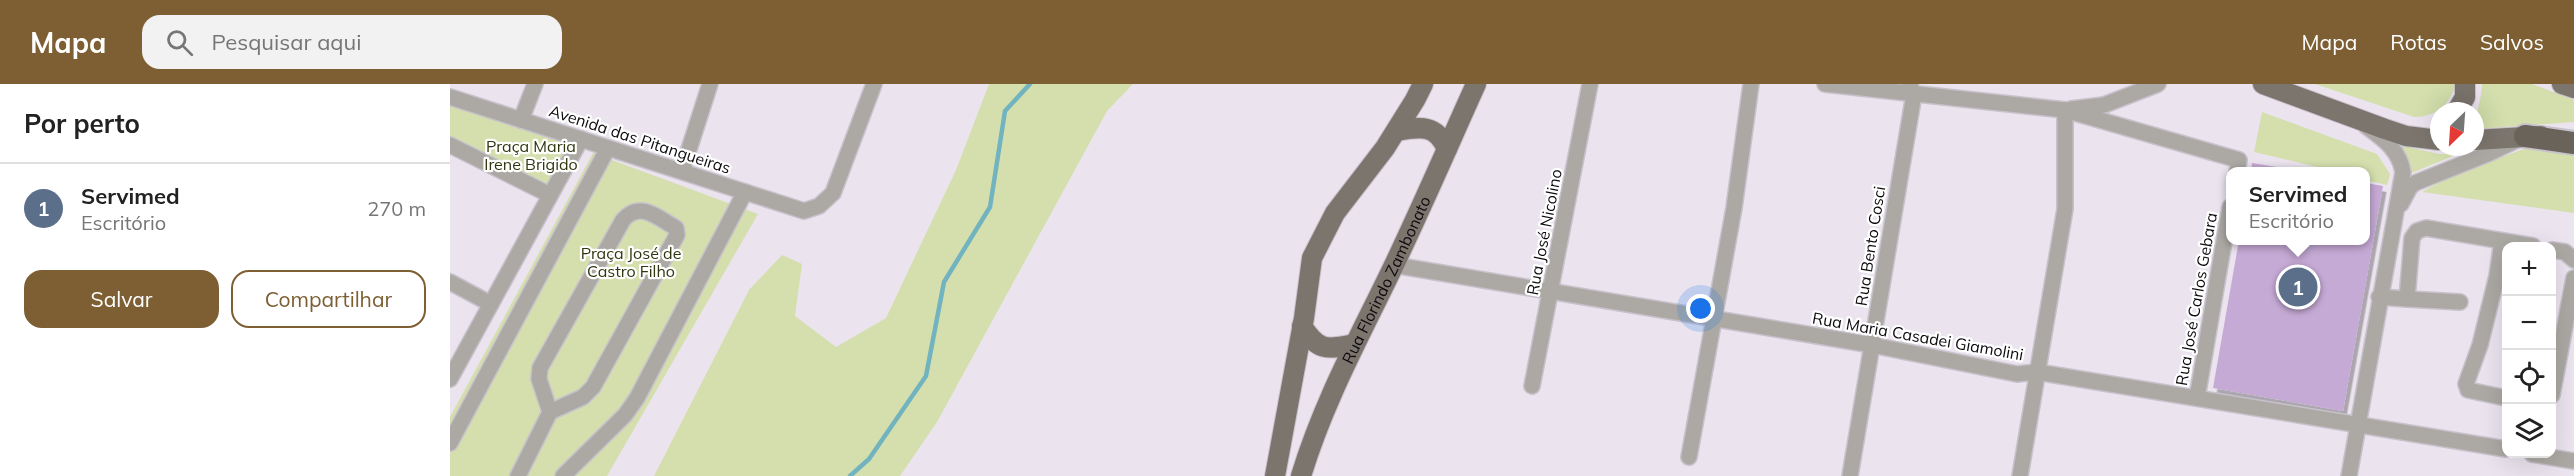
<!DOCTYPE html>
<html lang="pt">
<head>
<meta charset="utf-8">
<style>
  :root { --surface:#fff; --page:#f2f2f2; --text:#222; --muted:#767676; --line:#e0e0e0; --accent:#7d5f33 }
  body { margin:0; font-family:Mulish,sans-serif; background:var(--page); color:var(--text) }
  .controls { position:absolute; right:18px; bottom:18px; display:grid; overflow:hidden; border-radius:12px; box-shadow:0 6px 24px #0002 }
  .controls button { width:54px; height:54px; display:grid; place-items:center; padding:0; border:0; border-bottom:2px solid var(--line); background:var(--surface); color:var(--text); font:30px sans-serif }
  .compass { position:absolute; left:1980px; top:18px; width:54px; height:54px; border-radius:50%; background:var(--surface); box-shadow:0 6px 24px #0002; rotate:205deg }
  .you { position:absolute; left:1251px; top:225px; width:21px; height:21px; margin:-15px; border:4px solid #fff; border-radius:50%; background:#1a73e8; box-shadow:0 0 0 9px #1a73e833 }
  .badge { display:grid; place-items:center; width:39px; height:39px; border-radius:50%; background:var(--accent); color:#fff; font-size:20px; font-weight:700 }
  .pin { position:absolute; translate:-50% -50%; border:3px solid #fff; box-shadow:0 2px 6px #0006 }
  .popup { position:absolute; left:1776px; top:83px; width:144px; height:78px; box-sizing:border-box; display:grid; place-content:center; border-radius:12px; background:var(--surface); filter:drop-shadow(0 2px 4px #0005); font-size:20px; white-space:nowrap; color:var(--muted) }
  .popup b { font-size:22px; color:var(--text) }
  .popup::after { content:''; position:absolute; left:50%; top:100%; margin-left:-12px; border:12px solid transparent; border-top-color:var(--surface) }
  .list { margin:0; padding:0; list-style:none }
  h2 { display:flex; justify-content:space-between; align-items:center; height:78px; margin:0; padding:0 24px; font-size:26px }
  h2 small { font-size:20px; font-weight:400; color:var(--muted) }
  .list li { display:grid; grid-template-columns:39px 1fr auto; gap:18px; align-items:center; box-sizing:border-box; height:90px; padding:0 24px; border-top:2px solid var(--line) }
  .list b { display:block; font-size:22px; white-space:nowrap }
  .list p { margin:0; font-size:20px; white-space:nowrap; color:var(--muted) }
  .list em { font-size:20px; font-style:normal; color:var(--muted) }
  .actions { display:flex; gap:12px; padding:18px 24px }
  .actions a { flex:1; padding:14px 0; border:2px solid var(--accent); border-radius:18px; text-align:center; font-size:21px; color:var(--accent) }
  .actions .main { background:var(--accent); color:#fff }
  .icon { flex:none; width:33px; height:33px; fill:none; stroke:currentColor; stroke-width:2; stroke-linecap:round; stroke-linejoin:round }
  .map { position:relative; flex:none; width:2124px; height:392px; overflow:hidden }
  header { display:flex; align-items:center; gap:36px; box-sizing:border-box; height:84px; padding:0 30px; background:var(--accent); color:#fff }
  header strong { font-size:28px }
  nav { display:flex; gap:33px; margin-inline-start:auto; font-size:21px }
  .search { width:420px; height:54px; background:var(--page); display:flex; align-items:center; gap:15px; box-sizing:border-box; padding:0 21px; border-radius:18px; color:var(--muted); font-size:22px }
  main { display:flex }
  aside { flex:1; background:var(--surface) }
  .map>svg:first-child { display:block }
</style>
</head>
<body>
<header>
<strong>Mapa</strong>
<div class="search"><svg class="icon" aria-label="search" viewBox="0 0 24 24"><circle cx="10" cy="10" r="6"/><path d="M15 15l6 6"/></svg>Pesquisar aqui</div>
<nav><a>Mapa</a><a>Rotas</a><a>Salvos</a></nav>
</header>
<main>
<aside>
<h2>Por perto<small></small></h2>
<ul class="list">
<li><span class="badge" style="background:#5c6f8a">1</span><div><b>Servimed</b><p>Escritório</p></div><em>270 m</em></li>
</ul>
<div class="actions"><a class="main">Salvar</a><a>Compartilhar</a></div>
</aside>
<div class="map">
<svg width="2124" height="392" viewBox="0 0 2124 392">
  <defs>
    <filter id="shadow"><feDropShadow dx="3.5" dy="6" stdDeviation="0" flood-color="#0004"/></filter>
  </defs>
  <rect width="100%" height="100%" fill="#ebe4ef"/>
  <!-- green -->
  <g fill="#d4dfad">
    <path d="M539,0h144l-26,27 -170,311 -37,54h-246l95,-186 33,-35 20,9 -7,52 41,31 50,-29 70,-148z"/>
    <path d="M1865,0h140c-4,21 -20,33 -41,33z"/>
    <path d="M2032,0h50l42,16v22l-99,7c0,-16 7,-29 7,-45z"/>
    <path d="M0,17l122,40 -28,51 -94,-49z"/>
    <path d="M1812,28l115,42 13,20 -3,11 -21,-5v-8l-32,-1 -80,-19z"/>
    <path d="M1949,61l40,9h19l-49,20 -3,-17z"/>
    <path d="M2082,62l42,5v62l-152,-21 33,-18z"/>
    <path d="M143,69l165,61 -151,262h-157v-59z"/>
  </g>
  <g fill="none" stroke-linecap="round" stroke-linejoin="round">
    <!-- stream -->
    <path stroke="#72b3c0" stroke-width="4.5" d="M400,392l19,-17 57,-83 18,-94 46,-75 15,-96 25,-27"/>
  </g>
  <!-- building -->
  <g fill="#c6aad6" filter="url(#shadow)">
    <path d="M1802,79l43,7v2h-44z"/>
    <path d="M1916,99l17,3 -40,225 -130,-23 26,-148h127z"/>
  </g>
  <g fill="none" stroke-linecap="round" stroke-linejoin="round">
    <defs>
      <g id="minor">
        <path d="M1375,0l240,26 174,50 -2,12"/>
        <path d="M0,13l354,114 15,-5 14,-13 41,-109"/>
        <path d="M1621,25l33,-4 54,-21"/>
        <path d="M71,36l14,-36"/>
        <path d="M0,61l100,50"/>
        <path d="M232,87l28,-87"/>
        <path d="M1951,120l9,-17 5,-4 75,-30 29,-14"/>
        <path d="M2052,157l-5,35 -17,69 -14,39 2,6 38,8"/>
        <path d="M2102,166l13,2 9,8"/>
        <path d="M944,181l478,80 145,29 20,-2 469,77"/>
        <path d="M0,198l41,22"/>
        <path d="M1929,213l28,2 5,-61 5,-7 9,-3 107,18"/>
        <path d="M1957,215l53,3"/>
        <path d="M0,295l131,-240"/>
        <path d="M1082,302l58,-302"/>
        <path d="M2102,311l22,-117"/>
        <path d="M1747,314l33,-191"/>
        <path d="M0,359l158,-295"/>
        <path d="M2082,370l42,7"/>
        <path d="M1239,373l45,-249 17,-124"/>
        <path d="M68,392l32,-64 33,-15 10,-10 84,-152 -1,-7c-18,-10 -36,-28 -53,-8l-83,148 -1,11 11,33"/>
        <path d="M113,392l62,-61 12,-17 108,-206"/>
        <path d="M1400,392l64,-382 -4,-8"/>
        <path d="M1570,392l45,-267v-99"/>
        <path d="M1899,392l54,-304c-4,-23 -20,-33 -37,-46"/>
      </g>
      <g id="major">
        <path d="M1813,0l122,45 21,7 33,4"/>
        <path d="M2112,0l12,4"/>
        <path d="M2007,27l8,-14v-13"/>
        <path d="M946,47c23,-4 40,-8 51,18"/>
        <path d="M2025,56l66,-4"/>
        <path d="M852,242c16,25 24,24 52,18"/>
        <path d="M825,392l29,-158 8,-60 23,-45 50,-65 30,-48 8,-16"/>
        <path id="s1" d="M851,392c23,-76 60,-142 94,-213 28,-59 54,-119 81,-179"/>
      </g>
      <path id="highway" d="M2075,52l49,7"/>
    </defs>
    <!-- minor casing -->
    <use href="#minor" stroke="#c7c1cb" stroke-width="18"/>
    <!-- major casing -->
    <use href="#major" stroke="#c7c1cb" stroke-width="22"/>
    <!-- highway casing -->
    <use href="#highway" stroke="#c7c1cb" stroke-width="26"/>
    <!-- minor -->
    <use href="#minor" stroke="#aca9a4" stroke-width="15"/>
    <!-- major -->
    <use href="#major" stroke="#7b756d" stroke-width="20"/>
    <!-- highway -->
    <use href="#highway" stroke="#6a6359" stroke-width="22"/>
  </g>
  <g text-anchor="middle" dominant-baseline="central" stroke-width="4.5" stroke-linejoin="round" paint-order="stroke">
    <!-- street labels -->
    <g font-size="16" fill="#0d0a0e" stroke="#fff">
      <text transform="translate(190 55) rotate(18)">Avenida das Pitangueiras</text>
      <text transform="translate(1094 148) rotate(-79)">Rua José Nicolino</text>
      <text transform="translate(1420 162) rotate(-81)">Rua Bento Cosci</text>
      <text stroke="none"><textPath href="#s1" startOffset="214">Rua Florindo Zambonato</textPath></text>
      <text transform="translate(1746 215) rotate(-80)">Rua José Carlos Gebara</text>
      <text transform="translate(1468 252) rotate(10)">Rua Maria Casadei Giamolini</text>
    </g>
    <!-- park labels -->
    <g font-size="16" fill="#30360f" stroke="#fff">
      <text x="81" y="62">Praça Maria<tspan x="81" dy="18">Irene Brigido</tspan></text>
      <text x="181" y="169">Praça José de<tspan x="181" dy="18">Castro Filho</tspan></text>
    </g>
  </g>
</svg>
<div class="controls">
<button>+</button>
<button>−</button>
<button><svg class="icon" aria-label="locate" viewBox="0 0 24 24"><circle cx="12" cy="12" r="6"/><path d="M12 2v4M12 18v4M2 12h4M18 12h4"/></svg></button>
<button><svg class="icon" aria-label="layers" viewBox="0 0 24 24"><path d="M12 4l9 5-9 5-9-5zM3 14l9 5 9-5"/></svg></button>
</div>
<svg class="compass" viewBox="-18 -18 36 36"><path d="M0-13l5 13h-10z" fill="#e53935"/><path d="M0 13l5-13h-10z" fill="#767676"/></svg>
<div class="you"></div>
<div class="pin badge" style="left:1848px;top:203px;background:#5c6f8a">1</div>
<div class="popup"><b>Servimed</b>Escritório</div>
</div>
</main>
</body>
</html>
